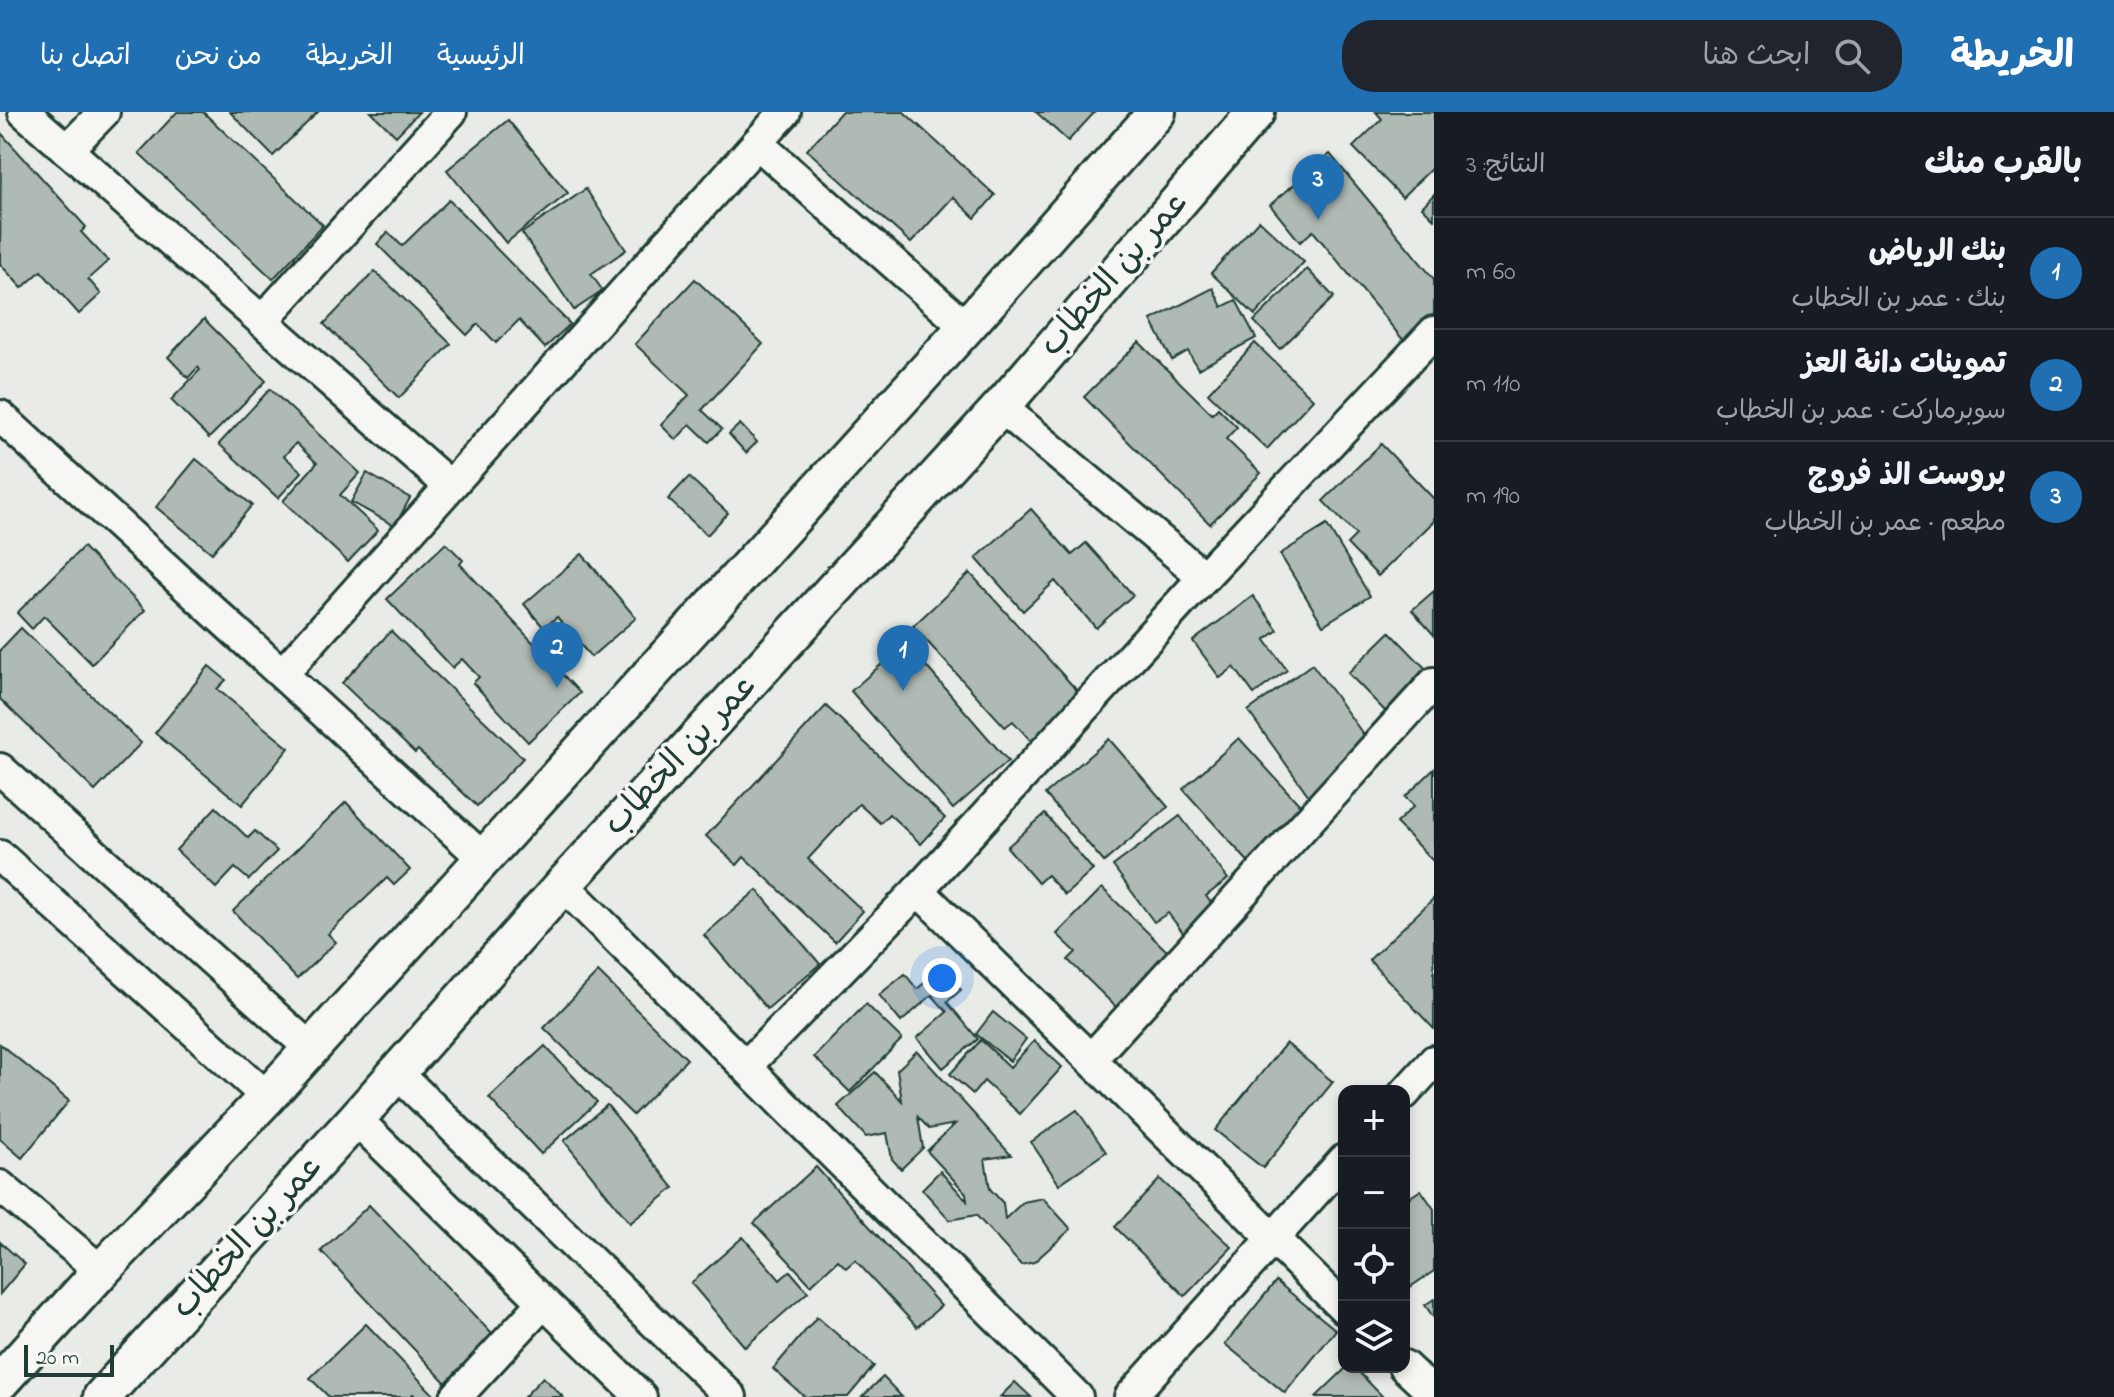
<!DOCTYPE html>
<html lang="ar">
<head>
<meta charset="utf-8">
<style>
  :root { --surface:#171b24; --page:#20242c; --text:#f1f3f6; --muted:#9ea1a6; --line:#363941; --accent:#1f6fb2 }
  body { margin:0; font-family:"Indie Flower","Playpen Sans Arabic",sans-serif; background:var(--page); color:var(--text); direction:rtl }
  .controls { position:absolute; right:24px; bottom:24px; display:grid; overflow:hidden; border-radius:16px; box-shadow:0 4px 12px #0003 }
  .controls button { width:72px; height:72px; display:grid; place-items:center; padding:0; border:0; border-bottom:2px solid var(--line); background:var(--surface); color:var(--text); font:40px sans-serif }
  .scale { position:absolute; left:24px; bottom:20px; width:90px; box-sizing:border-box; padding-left:8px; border:4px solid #1f3d34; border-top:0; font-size:22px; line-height:28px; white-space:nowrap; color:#1f3d34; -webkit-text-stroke:6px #f6f6f2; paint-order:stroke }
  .you { position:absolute; left:942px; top:866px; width:28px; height:28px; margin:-20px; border:6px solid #fff; border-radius:50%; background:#1a73e8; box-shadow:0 0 0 12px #1a73e833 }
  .badge { display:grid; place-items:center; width:52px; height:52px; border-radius:50%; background:var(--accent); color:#fff; font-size:26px; font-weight:700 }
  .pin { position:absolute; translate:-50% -66px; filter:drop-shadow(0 2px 4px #0008) }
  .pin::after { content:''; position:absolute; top:42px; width:28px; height:24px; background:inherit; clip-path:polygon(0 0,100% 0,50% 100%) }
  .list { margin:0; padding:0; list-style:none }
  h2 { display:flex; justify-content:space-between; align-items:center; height:104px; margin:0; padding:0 32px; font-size:34px }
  h2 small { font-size:26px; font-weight:400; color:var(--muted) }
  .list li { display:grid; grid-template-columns:52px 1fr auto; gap:24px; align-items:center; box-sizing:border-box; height:112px; padding:0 32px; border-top:2px solid var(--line) }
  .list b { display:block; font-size:30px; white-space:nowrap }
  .list p { margin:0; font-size:26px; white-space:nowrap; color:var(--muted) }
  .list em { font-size:26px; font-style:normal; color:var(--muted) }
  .icon { flex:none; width:44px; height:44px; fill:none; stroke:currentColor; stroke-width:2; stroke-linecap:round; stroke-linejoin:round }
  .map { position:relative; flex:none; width:1434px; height:1285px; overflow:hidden; direction:ltr }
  header { display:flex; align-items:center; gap:48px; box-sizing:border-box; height:112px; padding:0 40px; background:var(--accent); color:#fff }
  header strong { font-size:38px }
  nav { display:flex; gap:44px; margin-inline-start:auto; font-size:28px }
  .search { width:560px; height:72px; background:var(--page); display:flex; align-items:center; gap:20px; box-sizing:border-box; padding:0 28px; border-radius:32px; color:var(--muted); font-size:30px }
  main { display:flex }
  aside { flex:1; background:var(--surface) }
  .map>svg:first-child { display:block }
</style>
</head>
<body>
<header>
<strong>الخريطة</strong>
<div class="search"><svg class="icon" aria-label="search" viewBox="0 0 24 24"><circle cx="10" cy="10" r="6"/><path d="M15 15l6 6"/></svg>ابحث هنا</div>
<nav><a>الرئيسية</a><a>الخريطة</a><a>من نحن</a><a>اتصل بنا</a></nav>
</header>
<main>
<aside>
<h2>بالقرب منك<small>النتائج: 3</small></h2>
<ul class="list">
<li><span class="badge">1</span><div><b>بنك الرياض</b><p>بنك · عمر بن الخطاب</p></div><em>60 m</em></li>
<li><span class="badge">2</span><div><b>تموينات دانة العز</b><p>سوبرماركت · عمر بن الخطاب</p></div><em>110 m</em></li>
<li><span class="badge">3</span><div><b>بروست الذ فروج</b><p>مطعم · عمر بن الخطاب</p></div><em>190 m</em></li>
</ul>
</aside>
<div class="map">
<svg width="1434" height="1285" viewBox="0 0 1434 1285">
  <rect width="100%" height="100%" fill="#e9ebe7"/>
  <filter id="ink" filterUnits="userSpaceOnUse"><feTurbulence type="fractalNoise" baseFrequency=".0125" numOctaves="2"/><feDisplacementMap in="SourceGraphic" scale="16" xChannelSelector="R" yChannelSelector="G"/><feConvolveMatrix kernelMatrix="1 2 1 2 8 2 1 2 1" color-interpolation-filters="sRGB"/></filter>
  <g filter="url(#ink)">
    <!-- building -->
    <g fill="#b0bab5" stroke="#1f3d34" stroke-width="2">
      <path d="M177,0h26l120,113 -50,54 -134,-126z"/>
      <path d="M230,0h88l-45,44z"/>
      <path d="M371,0h48l-23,24z"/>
      <path d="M841,0h63l91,83 -20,23 -22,-21 -42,46 -104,-93z"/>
      <path d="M1036,0h59l-27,29z"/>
      <path d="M1376,0h58v54l-32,31 -49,-50 29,-28z"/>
      <path d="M508,8l60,73 -62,50 -59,-73z"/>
      <path d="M1,21l85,94 -5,5 27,29 -20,18 13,15 -22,20 -38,-43 -19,17 -22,-24z"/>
      <path d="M1330,42l104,125v46l-25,22 -96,-116 -13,11 -30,-37z"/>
      <path d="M586,77l40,61 -35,24 12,17 -29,19 -52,-77z"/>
      <path d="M1434,82v25l-12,-12z"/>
      <path d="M449,88l121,124 -25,24 -26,-28 -23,23 -18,-19 -11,11 -90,-91 11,-12 14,14z"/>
      <path d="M1259,108l45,42 -49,53 -44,-42z"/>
      <path d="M1307,157l27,28 -54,52 -26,-28z"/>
      <path d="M375,159l76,73 -52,54 -75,-74z"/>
      <path d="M695,167l68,65 -61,66 20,19 -13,13 -19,-18 -14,16 -15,-15 28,-30 -54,-51z"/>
      <path d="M1213,176l9,19 14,-7 20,38 -58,31 -10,-18 -16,9 -21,-40z"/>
      <path d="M204,207l62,62 -57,57 -38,-38 29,-30 -2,-3 -10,11 -20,-21z"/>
      <path d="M1139,230l73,72 6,-6 19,19 -11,12 35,34 -51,51 -126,-127z"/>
      <path d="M1255,231l58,56 -46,50 -59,-56z"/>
      <path d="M270,277l90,84 -20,22 38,35 -30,32 -65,-61 34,-38 -21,-20 -12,13 18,16 -24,26 -59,-54z"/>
      <path d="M740,312l17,18 -11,11 -17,-19z"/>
      <path d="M1381,332l53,55v22l-56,55 -31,-32 9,-9 -33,-34z"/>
      <path d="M196,347l56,46 -40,48 -56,-46z"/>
      <path d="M367,361l43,25 -15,28 -44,-24z"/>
      <path d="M689,365l39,36 -21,22 -39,-36z"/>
      <path d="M1031,397l41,46 14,-12 47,52 -37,33 -41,-47 -32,30 -47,-53z"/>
      <path d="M1327,413l43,71 -47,29 -43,-71z"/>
      <path d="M446,431l17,17 -3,4 120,129 -52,49 -55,-59 6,-6 -17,-18 -10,9 -65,-69z"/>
      <path d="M83,435l62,63 -53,54 -48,-48 -12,13 -15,-16z"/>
      <path d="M582,442l54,64 -45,39 -34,-40 -13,11 -20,-24z"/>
      <path d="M970,461l112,123 -50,46 -19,-21 -8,6 -92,-101z"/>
      <path d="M1434,479v44l-22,-25z"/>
      <path d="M1253,484l25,34 -13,10 22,30 -33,24 -20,-27 -14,11 -27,-37z"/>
      <path d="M21,516l120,115 -46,48 -95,-92v-49z"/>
      <path d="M391,519l132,127 -46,48 -59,-56 -3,3 -73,-70z"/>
      <path d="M1390,520l39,40 -42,41 -39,-40z"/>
      <path d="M906,531l102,118 -55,48 -102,-118z"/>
      <path d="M1312,552l62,85 -65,47 -61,-85z"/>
      <path d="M209,554l17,14 -9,9 72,59 -47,57 -87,-72z"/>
      <path d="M826,594l119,112 -24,26 -32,-30 -9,9 -21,-19 -51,55 55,52 -28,31 -91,-85 -7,8 -31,-29z"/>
      <path d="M1239,626l70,77 -57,51 -69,-77z"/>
      <path d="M1109,627l59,68 -64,55 -59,-68z"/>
      <path d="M1434,657v93l-38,-39 18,-17 -9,-9z"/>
      <path d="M346,690l64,68 -16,15 -7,-7 -59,56 8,8 -39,37 -64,-68z"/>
      <path d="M216,695l32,31 7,-7 22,20 -28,29 -14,-12 -19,20 -40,-38z"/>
      <path d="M1045,702l48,56 -28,25 -18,-20 -9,8 -31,-36z"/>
      <path d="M1180,704l48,63 -22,17 14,19 -32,24 -20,-26 -14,9 -41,-56z"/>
      <path d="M1102,776l70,68 -51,56 -53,-52 8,-8 -19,-18z"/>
      <path d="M757,778l63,74 -53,45 -63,-74z"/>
      <path d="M1434,786v131l-65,-69z"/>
      <path d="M942,856l19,22 -14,12 31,37 -35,29 -26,-30 30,-26 -15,-17 -31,27 -22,-27 26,-21 12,15z"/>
      <path d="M598,860l89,87 -54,56 -89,-87z"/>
      <path d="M866,892l36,35 -52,53 -36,-35z"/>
      <path d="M993,900l33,27 -16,22 -34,-27z"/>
      <path d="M981,928l29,27 24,-26 28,26 -42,47 -36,-33 -11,13 -23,-20z"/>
      <path d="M1286,931l47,39 -70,86 -48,-38z"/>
      <path d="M0,932l69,57 -47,57 -22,-19z"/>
      <path d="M545,934l52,56 -56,52 -52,-56z"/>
      <path d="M917,939l94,104 -26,4 5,30 13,14 2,16 18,-17 20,-4 28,31 -37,33 -13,3 -45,-50 -26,5 -28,-31 18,-18 27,30 -1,-8 -39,-42 28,-27 -26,5 -11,-12 5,31 -22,21 -9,-10 -5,-26 -21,4 -28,-31 37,-34 27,29 -5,-31z"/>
      <path d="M607,993l67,83 -44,35 -66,-82z"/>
      <path d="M1077,998l29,42 -47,32 -28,-42z"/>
      <path d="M816,1055l125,139 -24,21 -62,-67 -9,8 -8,-8 -27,25 -57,-62z"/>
      <path d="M1160,1067l72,68 -47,49 -70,-69z"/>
      <path d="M1421,1078l13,19v62l-27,18 -3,-5v-83z"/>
      <path d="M369,1093l125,131 -48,47 -125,-132z"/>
      <path d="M743,1125l37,43 10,-9 18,21 -63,55 -54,-64z"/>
      <path d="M0,1130l25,22 -25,30z"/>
      <path d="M1276,1169l60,49 -51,63 -60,-49z"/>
      <path d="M1434,1187v19l-9,-13z"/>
      <path d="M817,1205l57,49 -26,31h-43l-32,-28z"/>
      <path d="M366,1212l70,73h-20l-3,-3 -3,3h-81l-19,-19z"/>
      <path d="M1347,1255h7l29,30h-67z"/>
      <path d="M543,1265l20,20h-39z"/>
      <path d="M883,1265l19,20h-40z"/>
      <path d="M1015,1270l16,15h-31z"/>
    </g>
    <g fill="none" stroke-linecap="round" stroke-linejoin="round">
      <defs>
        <g id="minor">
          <path d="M24,0l426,374"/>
          <path d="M757,31l209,184"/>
          <path d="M67,38l37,-38"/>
          <path d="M262,209l189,-209"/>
          <path d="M1001,295l203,170"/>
          <path d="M0,304l483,442"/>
          <path d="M283,561l502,-561"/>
          <path d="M0,657l310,279"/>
          <path d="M0,744l267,241"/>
          <path d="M563,773l514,512"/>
          <path d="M918,778l426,418"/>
          <path d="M1091,947l343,-376"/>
          <path d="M746,954l172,-176 286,-313 230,-245"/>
          <path d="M396,960l335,325"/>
          <path d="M1404,982l30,-33"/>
          <path d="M356,1007l285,278"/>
          <path d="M0,1074l101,85"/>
          <path d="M1404,1254l30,28"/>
          <path d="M456,1285l87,-94"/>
          <path d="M1130,1285l214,-237"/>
        </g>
        <g id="tertiary">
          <path d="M0,1270l101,-111 166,-174 699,-770 191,-215"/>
          <path d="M102,1285l254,-278 207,-234 438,-478 255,-295"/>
        </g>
      </defs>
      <!-- minor casing -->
      <use href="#minor" stroke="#1f3d34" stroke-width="36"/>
      <!-- tertiary casing -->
      <use href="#tertiary" stroke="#1f3d34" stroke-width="42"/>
      <!-- minor -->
      <use href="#minor" stroke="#f6f6f2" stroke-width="30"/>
      <!-- tertiary -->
      <use href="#tertiary" stroke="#f6f6f2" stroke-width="36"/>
    </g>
  </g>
  <g text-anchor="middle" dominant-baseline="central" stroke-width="7" stroke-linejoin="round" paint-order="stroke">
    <!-- street labels -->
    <g font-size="34" fill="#1f3d34" stroke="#f6f6f2">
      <text transform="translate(1115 163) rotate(-49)">عمر بن الخطاب</text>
      <text transform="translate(681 644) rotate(-47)">عمر بن الخطاب</text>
      <text transform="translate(248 1126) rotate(-48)">عمر بن الخطاب</text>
    </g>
  </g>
</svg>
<div class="controls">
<button>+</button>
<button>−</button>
<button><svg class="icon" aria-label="locate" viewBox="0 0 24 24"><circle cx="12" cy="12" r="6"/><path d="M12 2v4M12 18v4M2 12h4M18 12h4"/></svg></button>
<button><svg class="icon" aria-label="layers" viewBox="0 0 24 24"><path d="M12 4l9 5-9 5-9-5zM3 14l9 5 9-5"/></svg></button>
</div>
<div class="scale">20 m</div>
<div class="you"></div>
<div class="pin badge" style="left:903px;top:579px">1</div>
<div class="pin badge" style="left:557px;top:576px">2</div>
<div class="pin badge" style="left:1318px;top:108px">3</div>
</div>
</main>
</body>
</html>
